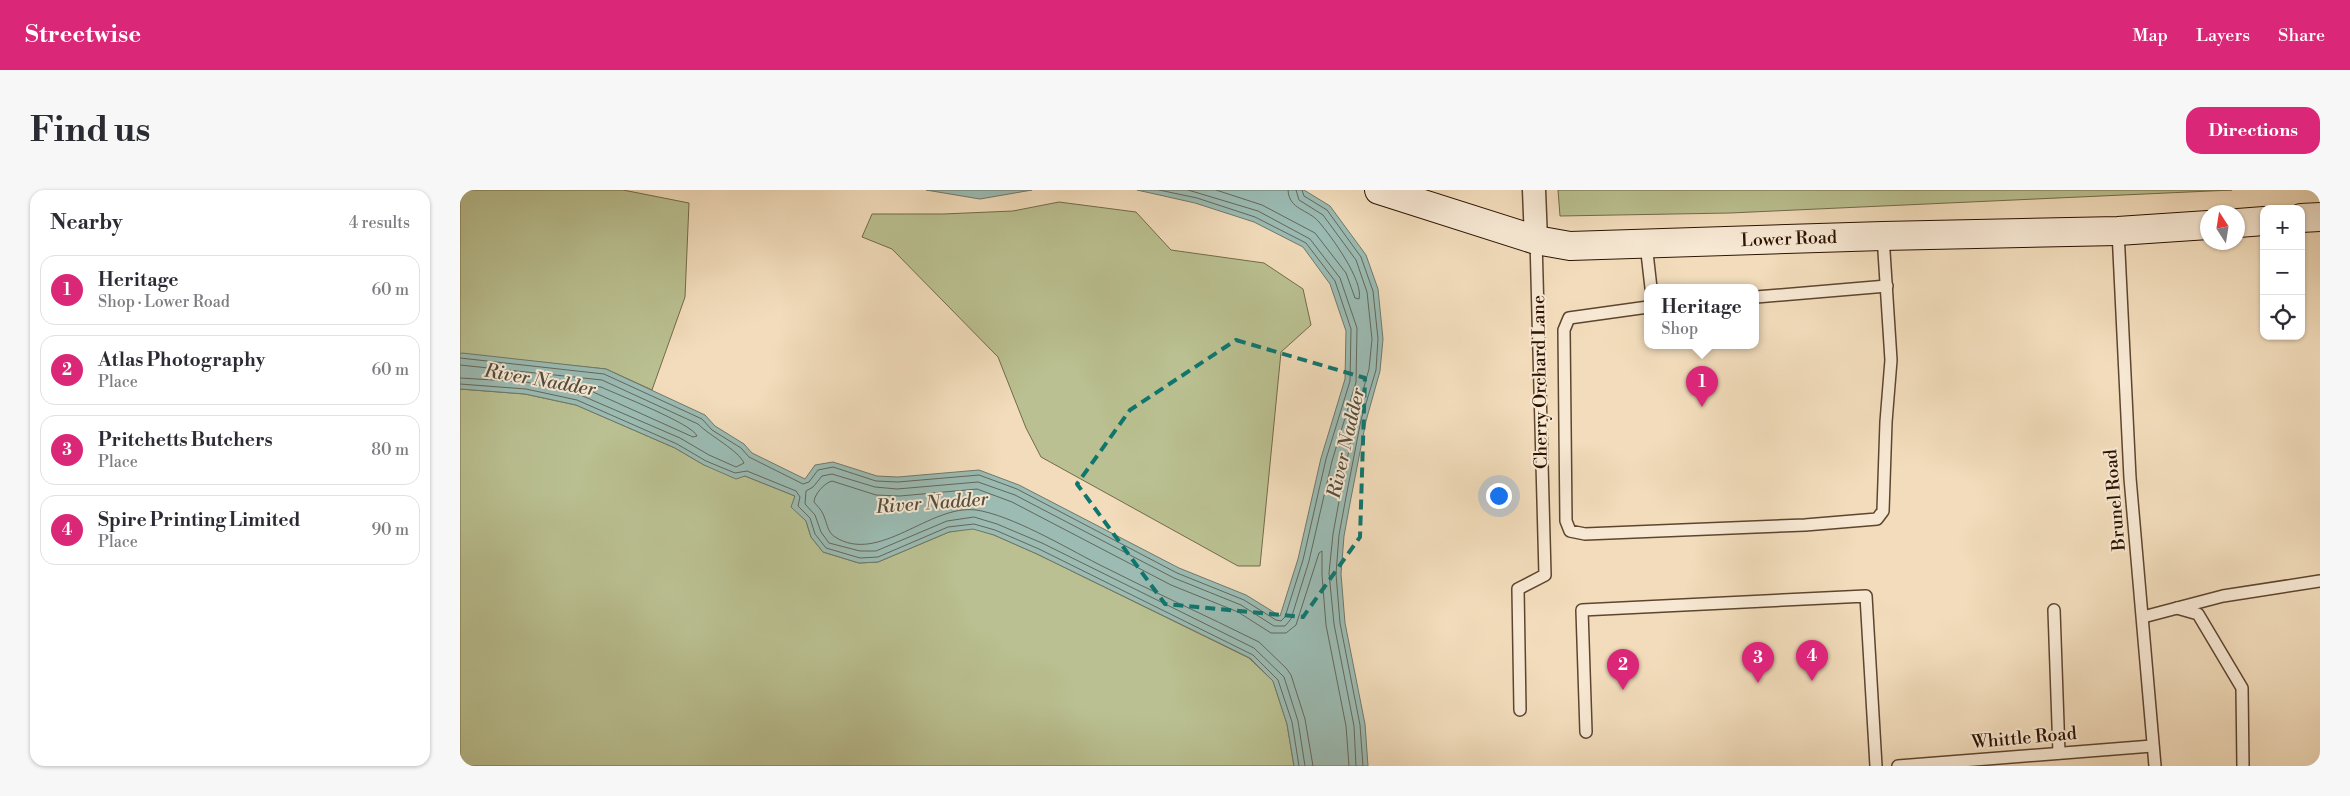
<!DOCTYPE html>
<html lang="en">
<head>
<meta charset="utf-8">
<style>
  :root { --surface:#fff; --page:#f7f7f7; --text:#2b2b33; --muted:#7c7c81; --line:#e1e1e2; --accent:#db2777 }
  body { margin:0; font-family:"Libre Bodoni",serif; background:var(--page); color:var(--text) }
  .controls { position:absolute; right:15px; top:15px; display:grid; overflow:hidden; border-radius:10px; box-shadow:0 1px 4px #0004 }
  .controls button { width:45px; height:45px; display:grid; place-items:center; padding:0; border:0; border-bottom:1px solid var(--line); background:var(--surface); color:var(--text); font:25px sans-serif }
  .compass { position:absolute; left:1740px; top:15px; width:45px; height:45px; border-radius:50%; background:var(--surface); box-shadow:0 1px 4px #0004; rotate:348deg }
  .you { position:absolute; left:1038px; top:305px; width:18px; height:18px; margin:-12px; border:4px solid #fff; border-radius:50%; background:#1a73e8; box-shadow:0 0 0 8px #1a73e833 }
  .badge { display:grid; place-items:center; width:32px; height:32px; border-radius:50%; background:var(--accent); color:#fff; font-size:16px; font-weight:700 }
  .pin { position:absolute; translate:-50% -41px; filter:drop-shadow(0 1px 2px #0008) }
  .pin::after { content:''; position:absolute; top:26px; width:18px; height:15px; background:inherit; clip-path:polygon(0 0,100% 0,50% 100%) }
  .popup { position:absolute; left:1184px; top:94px; width:115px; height:65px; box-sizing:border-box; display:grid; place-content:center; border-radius:10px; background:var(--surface); filter:drop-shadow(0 1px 4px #0005); font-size:16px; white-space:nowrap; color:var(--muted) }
  .popup b { font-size:19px; color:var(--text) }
  .popup::after { content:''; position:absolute; left:50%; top:100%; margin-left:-10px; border:10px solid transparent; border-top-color:var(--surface) }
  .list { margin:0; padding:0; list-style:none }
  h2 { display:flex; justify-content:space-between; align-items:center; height:65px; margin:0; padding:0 20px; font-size:21px }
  h2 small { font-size:16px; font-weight:400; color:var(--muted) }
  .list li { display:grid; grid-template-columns:32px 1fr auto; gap:15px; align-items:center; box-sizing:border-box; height:70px; margin:0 10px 10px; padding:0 10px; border:1px solid var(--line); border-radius:15px }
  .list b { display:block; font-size:19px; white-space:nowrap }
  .list p { margin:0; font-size:16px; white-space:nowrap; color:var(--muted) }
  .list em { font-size:16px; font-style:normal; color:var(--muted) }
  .icon { flex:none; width:28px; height:28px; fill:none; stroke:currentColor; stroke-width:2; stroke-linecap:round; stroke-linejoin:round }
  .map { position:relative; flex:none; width:1860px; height:576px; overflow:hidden; border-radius:15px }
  header { display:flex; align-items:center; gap:30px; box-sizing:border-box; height:70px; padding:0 25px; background:var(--accent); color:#fff }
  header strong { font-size:24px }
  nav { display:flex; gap:28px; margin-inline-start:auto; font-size:18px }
  .intro { display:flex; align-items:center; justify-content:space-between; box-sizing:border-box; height:120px; padding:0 30px }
  h1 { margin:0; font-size:35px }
  .button { padding:12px 22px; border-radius:15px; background:var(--accent); color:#fff; font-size:18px; font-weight:700 }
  main { display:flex; gap:30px; padding:0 30px }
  aside { flex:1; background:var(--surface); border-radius:15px; box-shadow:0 1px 4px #0004 }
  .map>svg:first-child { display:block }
</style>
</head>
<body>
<header>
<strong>Streetwise</strong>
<nav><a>Map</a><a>Layers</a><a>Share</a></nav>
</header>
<div class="intro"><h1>Find us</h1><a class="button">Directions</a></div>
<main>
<aside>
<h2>Nearby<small>4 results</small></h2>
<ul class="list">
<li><span class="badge">1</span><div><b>Heritage</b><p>Shop · Lower Road</p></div><em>60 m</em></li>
<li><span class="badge">2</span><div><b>Atlas Photography</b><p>Place</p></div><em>60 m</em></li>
<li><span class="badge">3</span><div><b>Pritchetts Butchers</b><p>Place</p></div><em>80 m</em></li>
<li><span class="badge">4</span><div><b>Spire Printing Limited</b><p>Place</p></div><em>90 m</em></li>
</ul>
</aside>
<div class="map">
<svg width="1860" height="576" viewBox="0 0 1860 576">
  <rect width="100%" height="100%" fill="#f2dcbb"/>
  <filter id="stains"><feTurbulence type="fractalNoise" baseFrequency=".004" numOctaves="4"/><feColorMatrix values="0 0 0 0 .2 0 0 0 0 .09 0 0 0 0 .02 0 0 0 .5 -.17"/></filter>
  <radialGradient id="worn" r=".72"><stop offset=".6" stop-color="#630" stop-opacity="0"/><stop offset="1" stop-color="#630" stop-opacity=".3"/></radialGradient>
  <!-- green -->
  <g fill="#bac091" stroke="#736a48">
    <path d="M0,0h163l66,13 -4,94 -33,93 -46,-21 -146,-15z"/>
    <path d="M1098,0h674l-502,23 -170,3z"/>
    <path d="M599,12l77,10 35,38 93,13 39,26 8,36 -30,27 -21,214h-22l-197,-109 -15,-29 -28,-71 -106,-108 -30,-12 10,-23h71l70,-3z"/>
    <path d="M0,199l65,5 51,11 99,43 29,17 41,11 50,20 -3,11 14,14 5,16 12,15 36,11 19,-1 71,-30 24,-4 21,7 43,19 212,104 24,23 14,43 7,42h-834z"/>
  </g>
  <!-- water -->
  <g fill="#9bbbb3" stroke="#6f786b">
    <path d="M466,0h106l-52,9z"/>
    <path d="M677,0h167l26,16 36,49 12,34 5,50 -3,32 -14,50 -15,77 -7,38 -3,38 4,49 20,101 3,42h-74l-7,-42 -14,-43 -23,-23 -213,-104 -43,-19 -21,-6 -24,3 -71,30 -19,1 -36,-11 -12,-15 -5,-16 -15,-14 4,-11 -50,-20 -9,3 -32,-14 -29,-17 -99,-43 -51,-11 -65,-5v-35l2,-1 144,16 99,46 10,11 29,18 8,9 53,26 10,-14 18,-3 44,14 21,1 81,-7 40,15 160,83 67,27 34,21 18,-57 23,-101 24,-79 1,-48 -16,-47 -27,-37 -49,-25 -59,-19z"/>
  </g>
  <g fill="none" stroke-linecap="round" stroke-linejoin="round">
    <!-- shore -->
    <g stroke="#64675a" stroke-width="1">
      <path d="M728,0l70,21 52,28 30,39 17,50 -1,54 -24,79 -23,100 -18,58 -6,7h-11l-33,-21 -67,-27 -159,-83 -37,-13 -81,7 -22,-2 -43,-13 -10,2 -9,11 -7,4 -1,13 10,11 6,17 8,11 31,8h16l71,-30 27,-4 23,7 45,19 212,105 30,29 14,44 7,45"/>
      <path d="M756,0l46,15 53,28 31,40 9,25 4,1c5,-18 -28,-63 -40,-77 -11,-13 -30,-12 -31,-32"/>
      <path d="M836,0l3,10 24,15 33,45 11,32 5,47 -3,30 -14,50 -15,77 -7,38 -4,39 5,51 20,102 2,40"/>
      <path d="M842,0l2,6 23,14 34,47 12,34 5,48 -2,31 -15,50 -15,77 -7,38 -3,39 4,49 20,102 3,41"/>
      <path d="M0,168l144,16 98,45 10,11 29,18 8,9 54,27 6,-2 9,-12 15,-3 43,14 22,1 81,-7 38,14 160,84 67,27 32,20 5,1 4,-4 18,-57 23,-101 24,-78 1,-52 -16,-48 -29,-38 -51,-26 -58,-19 -38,-8"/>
      <path d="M0,175l142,15 96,44c12,12 40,26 46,39l-8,4 -27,-12 -29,-17 -102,-44 -52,-12 -66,-4"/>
      <path d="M0,194l66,5 51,11 100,44 29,17 29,12 12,-2 49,20 4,6 -2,9 12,12 5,16 11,14 34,10 18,-1 70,-30 26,-3 21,6 44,19 214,106 25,25 14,42 7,44"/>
      <path d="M133,196l8,1c15,7 92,37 96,49l-4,1 -102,-46 -1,-3z"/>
      <path d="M853,576l-8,-47 -14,-44 -5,-7 -27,-26c-54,-27 -108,-51 -161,-78 -33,-17 -87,-49 -122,-54 -46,-6 -97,55 -141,27 -8,-5 -8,-15 -12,-23 -2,-5 -6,-8 -9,-12 0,-7 10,-19 18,-21l44,14 24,1 77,-7 35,13 159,83 67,27 33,21h15l10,-8 23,-72 3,-2v24l4,50 20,101 3,40"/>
    </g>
    <defs>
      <g id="lane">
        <path d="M1658,41l12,247 25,288"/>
        <path d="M1186,54l5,44"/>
        <path d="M1296,107l131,-11"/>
        <path d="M1188,117l-79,11 -5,12 2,191 4,10 15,3 220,-9 72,-6 6,-8 3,-89 5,-62 -8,-124"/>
        <path d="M1717,418l21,6 44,74 1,78"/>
        <path d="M1594,420l5,143"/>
        <path d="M1683,427l80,-21 97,-15"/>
        <path d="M1060,520l-2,-121 27,-14 -9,-335"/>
        <path d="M1126,542l-4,-122 284,-14 10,170"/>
        <path d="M1438,576l254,-20"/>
      </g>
      <path id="street" d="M1074,0l2,50"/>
      <g id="secondary">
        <path d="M919,0l157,50 34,6 313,-10 235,-5 90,-6"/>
        <path d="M1841,28l19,-1"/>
        <path d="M1778,33l26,-2"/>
      </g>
    </defs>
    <!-- lane casing -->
    <use href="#lane" stroke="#5e452f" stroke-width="14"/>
    <!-- street casing -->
    <use href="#street" stroke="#5e452f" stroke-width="25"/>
    <!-- secondary casing -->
    <use href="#secondary" stroke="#2c1300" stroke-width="30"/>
    <!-- lane -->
    <use href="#lane" stroke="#f7e8d3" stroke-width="11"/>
    <!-- street -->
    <use href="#street" stroke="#f7e8d3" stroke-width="22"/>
    <!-- secondary -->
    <use href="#secondary" stroke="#f7e8d3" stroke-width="28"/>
  </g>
  <!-- marked area -->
  <path fill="none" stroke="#0f766e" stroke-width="4" stroke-dasharray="10 6" stroke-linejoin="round" d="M776,150l129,38 -5,159 -57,80 -138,-13 -88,-120 53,-74z"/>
  <g text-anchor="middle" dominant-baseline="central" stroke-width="4" stroke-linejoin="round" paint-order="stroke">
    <!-- street labels -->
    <g font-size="18" fill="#2c1300" stroke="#f7e8d3">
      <text transform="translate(1329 49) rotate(-2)">Lower Road</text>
      <text transform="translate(1080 192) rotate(-91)">Cherry Orchard Lane</text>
      <text transform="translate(1655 310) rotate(-95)">Brunel Road</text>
      <text transform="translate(1564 548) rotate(-5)">Whittle Road</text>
    </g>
    <!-- water labels -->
    <g font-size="19" font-style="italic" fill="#534e3f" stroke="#f7e8d3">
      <text transform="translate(80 190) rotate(10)">River Nadder</text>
      <text transform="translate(886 253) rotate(-77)">River Nadder</text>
      <text transform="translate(472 313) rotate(-4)">River Nadder</text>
    </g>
  </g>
  <rect width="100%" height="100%" filter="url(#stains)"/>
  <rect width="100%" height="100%" fill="url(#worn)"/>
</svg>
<div class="controls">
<button>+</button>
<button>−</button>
<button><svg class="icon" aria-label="locate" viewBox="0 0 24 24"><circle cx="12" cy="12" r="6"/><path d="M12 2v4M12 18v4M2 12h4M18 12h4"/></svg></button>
</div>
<svg class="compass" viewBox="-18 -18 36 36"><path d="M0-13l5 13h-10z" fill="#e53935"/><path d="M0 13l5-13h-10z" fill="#7c7c81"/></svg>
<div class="you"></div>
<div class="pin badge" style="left:1242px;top:217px">1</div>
<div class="popup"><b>Heritage</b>Shop</div>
<div class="pin badge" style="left:1163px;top:500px">2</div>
<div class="pin badge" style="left:1298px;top:493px">3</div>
<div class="pin badge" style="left:1352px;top:491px">4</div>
</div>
</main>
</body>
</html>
